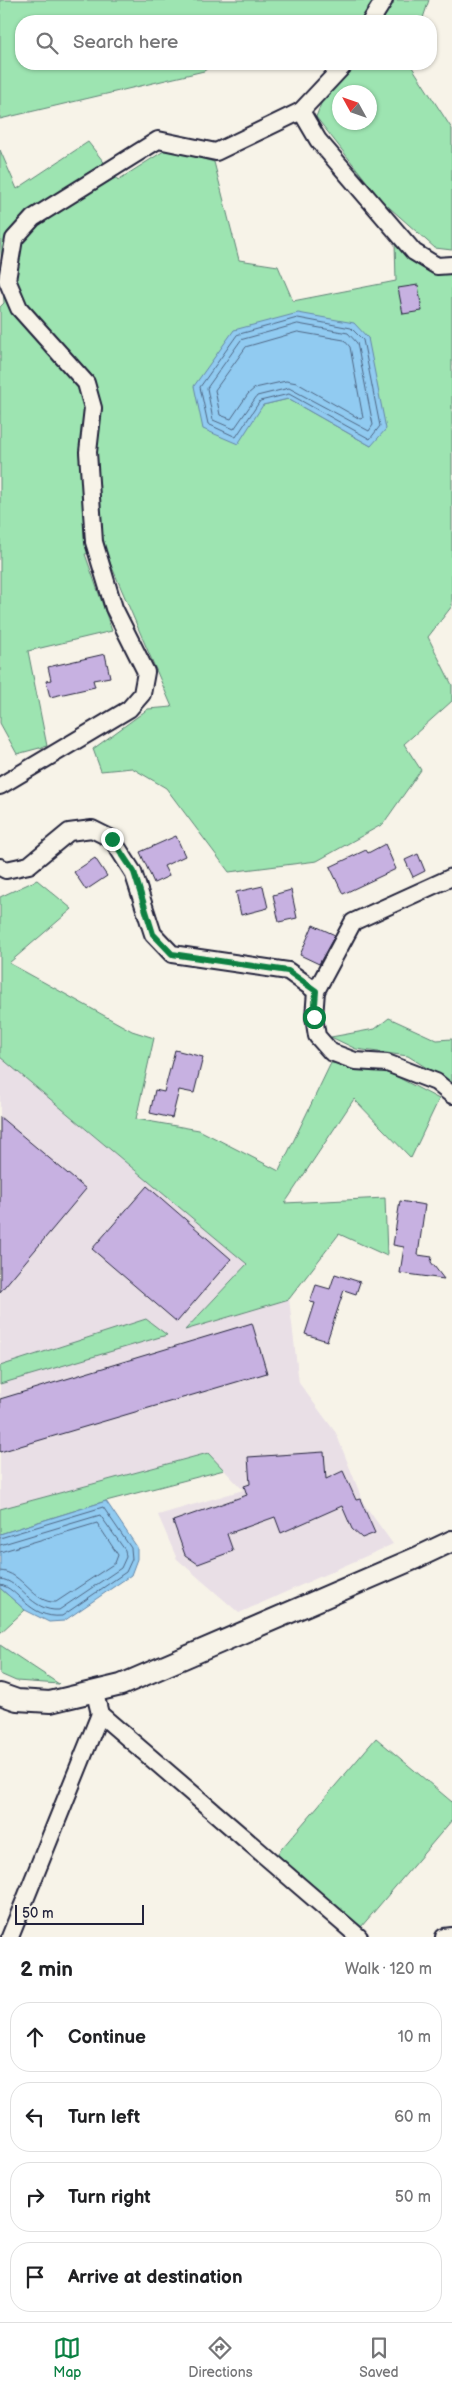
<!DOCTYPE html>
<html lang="en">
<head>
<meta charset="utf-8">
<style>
  :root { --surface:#fff; --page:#f2f2f2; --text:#202124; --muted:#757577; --line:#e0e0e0; --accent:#0b8043 }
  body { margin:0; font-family:"Balsamiq Sans",sans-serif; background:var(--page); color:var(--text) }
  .compass { position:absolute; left:332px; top:85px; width:45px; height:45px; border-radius:50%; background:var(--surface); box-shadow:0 1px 4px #0004; rotate:310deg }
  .scale { position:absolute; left:15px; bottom:12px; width:129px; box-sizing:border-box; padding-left:5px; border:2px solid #22223b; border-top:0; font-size:14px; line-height:18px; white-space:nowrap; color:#22223b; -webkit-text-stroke:4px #f7f3e8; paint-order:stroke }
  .stop { position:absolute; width:15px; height:15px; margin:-11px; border:4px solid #0b8043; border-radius:50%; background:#fff }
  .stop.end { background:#0b8043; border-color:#fff; box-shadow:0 1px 5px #0008 }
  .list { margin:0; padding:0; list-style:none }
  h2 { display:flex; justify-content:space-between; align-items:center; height:65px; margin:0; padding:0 20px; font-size:21px }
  h2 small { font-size:16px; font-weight:400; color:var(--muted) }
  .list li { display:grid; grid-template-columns:32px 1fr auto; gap:15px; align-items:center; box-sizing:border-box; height:70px; margin:0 10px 10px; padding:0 10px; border:1px solid var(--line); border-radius:20px }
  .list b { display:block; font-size:19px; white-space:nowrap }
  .list em { font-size:16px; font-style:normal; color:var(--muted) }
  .icon { flex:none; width:28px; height:28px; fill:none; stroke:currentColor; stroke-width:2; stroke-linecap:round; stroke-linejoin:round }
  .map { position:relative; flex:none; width:452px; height:1937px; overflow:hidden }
  .search { position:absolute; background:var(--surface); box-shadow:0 1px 4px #0004; left:15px; right:15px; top:15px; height:55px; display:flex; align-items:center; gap:12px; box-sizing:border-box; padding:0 18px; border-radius:20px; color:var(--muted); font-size:19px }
  .sheet { height:385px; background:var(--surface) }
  nav { display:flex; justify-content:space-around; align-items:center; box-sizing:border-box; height:70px; border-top:1px solid var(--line); background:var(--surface); font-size:14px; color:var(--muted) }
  nav a { display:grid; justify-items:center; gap:2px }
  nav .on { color:var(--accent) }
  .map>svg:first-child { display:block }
</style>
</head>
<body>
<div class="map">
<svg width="452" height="1937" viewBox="0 0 452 1937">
  <rect width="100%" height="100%" fill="#f7f3e8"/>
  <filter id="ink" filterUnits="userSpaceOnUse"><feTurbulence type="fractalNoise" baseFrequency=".02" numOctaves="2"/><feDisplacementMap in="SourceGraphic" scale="10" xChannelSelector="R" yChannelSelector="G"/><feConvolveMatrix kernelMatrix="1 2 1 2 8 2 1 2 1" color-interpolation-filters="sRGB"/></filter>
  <g filter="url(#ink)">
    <!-- built -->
    <path fill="#e9dfe6" d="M0,1057l247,207 -61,65 103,-30 10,84 37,50 28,71 29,40 -154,69 -62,-54 -19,-44 85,-25 -35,-37 -208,56z"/>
    <!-- green -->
    <g fill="#9de4b1" stroke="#608376" fill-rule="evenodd">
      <path d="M0,0h429l-7,21h-142l-6,-3 -4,3h-249v43h193l-10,7 -204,48z"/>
      <path d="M336,64h74l42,65v121l-17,-2 -53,-47 -66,-84zM340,92h30v30h-30z"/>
      <path d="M88,142l30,38 49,-31 47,13 25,98 39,6 15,35 103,-20 -1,-39 57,31v333l-24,31 24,48v16l-48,43 17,26 -38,54 -66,37 -88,11 -63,-84 -34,-20 -31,3 -8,-22 55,-40 24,-2 -67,-156 -20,3 27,77 -84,20 19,95 -30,8 -17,-31v-416l4,-4 -4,-67v-86l17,39zM368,338l3,108 -83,-47 -25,6z"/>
      <path d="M37,880l35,29 -63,54 123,68 22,7 -18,81 63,11 80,41 52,-108 55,8 53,28 -28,59 -57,-59 -69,104 100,-5 2,58 -48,-22 -50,65 -104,31 62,-66 -247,-207v-160z"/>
      <path d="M389,1018l48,22 15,-1v45l-44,-28 -52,-7 -25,-12 44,-8z"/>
      <path d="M146,1319l21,16 -167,49v-18z"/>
      <path d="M208,1453l16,17 -118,31 -106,33v-25z"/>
      <path d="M0,1588l25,22 -25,23z"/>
      <path d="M0,1645l59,39 -43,-3 -16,-7z"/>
      <path d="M376,1738l76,64v18l-91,107 -84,-73z"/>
    </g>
    <!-- water -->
    <g fill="#91cbf1" stroke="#6587a8">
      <path d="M298,313l56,10 14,15 18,91 -15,17 -83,-47 -25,6 -25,39 -35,-15 -9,-43 40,-56z"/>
      <path d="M106,1501l31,46v12l-6,16 -67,46 -15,1 -24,-12 -25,-22v-54z"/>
    </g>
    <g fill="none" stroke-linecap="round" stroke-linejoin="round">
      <!-- shore -->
      <g stroke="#4e6684" stroke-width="1">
        <path d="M298,318l53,10 12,12 17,86 -10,13 -81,-45 -29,7 -24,36 -28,-13 -8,-37 37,-52z"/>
        <path d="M298,324l50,9 9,10 16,82 -4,6 -80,-43 -32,8 -23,33 -21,-9 -6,-32 34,-48z"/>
        <path d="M298,332l46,8 6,7 13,71 -3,1 -63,-36 -11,-2 -31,7 -7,6 -17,25 -11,-4 -5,-25 31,-43z"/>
        <path d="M0,1538l103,-31 28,41 1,11 -6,13 -64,44c-34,3 -44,-29 -62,-31"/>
        <path d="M0,1545l100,-30 25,35 1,7 -5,11 -62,42c-28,2 -39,-30 -59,-31"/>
        <path d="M0,1552l97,-29 21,32 -3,8 -59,39c-23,2 -33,-30 -56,-31"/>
      </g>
    </g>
    <!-- building -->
    <g fill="#c7b1e1" stroke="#22223b">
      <path d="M418,285l4,26 -19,3 -5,-26z"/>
      <path d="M105,654l5,23 -17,3 2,7 -45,10 -4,-16 5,-1 -3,-13z"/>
      <path d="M176,836l9,20 -21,10 5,10 -15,7 -14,-31z"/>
      <path d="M385,844l11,25 -53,25 -13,-27 36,-17 2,3z"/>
      <path d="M418,854l7,17 -12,6 -8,-17z"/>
      <path d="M95,858l12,18 -21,14 -12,-18z"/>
      <path d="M263,886l5,22 -27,7 -5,-23z"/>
      <path d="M291,890l6,28 -18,4 -6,-27z"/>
      <path d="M313,925l22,10 -16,29 -19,-9z"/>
      <path d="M175,1050l28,7 -9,36 -15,-3 -7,28 -22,-5 5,-23 9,2z"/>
      <path d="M0,1117l86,72 -86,103z"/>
      <path d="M147,1186l84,73 -54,63 -85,-73z"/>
      <path d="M400,1201l25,4 -7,50 14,2 -1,5 13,17 -44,-6 4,-26 -11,-2z"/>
      <path d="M335,1274l25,8 -4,12 -12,-4 -17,51 -22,-7 10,-31 -5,-1 6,-17 14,4z"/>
      <path d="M252,1323l15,50 -267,79v-53z"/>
      <path d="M324,1452l2,27 17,-8 13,29 4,-1 15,34 -13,5 -10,-9 -10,-23 -61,27 -6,-16 -48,17 6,17 -35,13 -13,-9 -12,-34 74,-26 -3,-9 6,-2 -2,-27z"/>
    </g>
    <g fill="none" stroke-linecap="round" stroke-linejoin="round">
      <defs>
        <g id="minor">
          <path d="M371,21l13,-21"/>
          <path d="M301,111l17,29 96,112 23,14 15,-1"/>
          <path d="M0,786l129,-77 13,-15 4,-22 -32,-64 -20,-66 -6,-90 5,-44 -7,-25 -67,-75 -12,-28 7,-41 19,-21 125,-78 58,12 85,-41 44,-47"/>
          <path d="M0,867l6,3 23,-5 40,-33 23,-3 20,10 21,33 20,62 19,20 116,17 28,20"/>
          <path d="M452,877l-99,45 -37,69 -2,26 3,19 14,16 24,9 32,2 49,19 16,13"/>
          <path d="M95,1693l5,21 259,223"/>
          <path d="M10,1937l90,-223"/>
          <path d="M444,1937l8,-1"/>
        </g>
        <path id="tertiary" d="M0,1694l17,6 33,2 71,-17 295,-127 36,-17"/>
      </defs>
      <!-- minor casing -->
      <use href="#minor" stroke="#22223b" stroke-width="20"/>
      <!-- tertiary casing -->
      <use href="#tertiary" stroke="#22223b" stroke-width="24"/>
      <!-- minor -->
      <use href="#minor" stroke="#f7f3e8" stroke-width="16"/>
      <!-- tertiary -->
      <use href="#tertiary" stroke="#f7f3e8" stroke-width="20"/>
    </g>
  </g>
  <g fill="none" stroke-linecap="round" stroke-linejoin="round" filter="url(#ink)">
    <!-- route -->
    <path stroke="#0b8043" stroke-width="6" d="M112,839l22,33 19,62 19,20 116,17 28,20 -2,26"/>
  </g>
</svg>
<svg class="compass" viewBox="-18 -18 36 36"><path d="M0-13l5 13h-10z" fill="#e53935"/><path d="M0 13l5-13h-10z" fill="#757577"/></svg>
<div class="scale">50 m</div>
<div class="stop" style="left:314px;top:1017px"></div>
<div class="stop end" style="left:112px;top:839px"></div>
<div class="search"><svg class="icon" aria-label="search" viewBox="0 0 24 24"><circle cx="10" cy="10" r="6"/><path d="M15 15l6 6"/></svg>Search here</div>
</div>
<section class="sheet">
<h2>2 min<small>Walk · 120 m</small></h2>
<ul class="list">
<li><svg class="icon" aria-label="ahead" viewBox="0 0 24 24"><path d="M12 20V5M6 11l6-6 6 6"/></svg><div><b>Continue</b></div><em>10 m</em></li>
<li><svg class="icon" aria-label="left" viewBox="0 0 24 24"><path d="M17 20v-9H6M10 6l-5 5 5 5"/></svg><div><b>Turn left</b></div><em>60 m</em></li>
<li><svg class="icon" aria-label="right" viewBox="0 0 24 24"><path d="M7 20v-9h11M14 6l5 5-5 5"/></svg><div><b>Turn right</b></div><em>50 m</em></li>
<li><svg class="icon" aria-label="arrive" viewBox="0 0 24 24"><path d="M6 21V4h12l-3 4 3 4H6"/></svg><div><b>Arrive at destination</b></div></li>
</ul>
</section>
<nav>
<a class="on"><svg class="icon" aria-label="map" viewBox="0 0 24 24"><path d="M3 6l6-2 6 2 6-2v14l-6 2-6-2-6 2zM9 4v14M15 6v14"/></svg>Map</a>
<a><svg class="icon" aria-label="directions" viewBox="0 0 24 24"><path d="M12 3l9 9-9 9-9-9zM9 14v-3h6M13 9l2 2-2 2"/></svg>Directions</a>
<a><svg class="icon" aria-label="saved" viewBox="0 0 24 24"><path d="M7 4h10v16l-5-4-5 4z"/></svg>Saved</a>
</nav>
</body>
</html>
